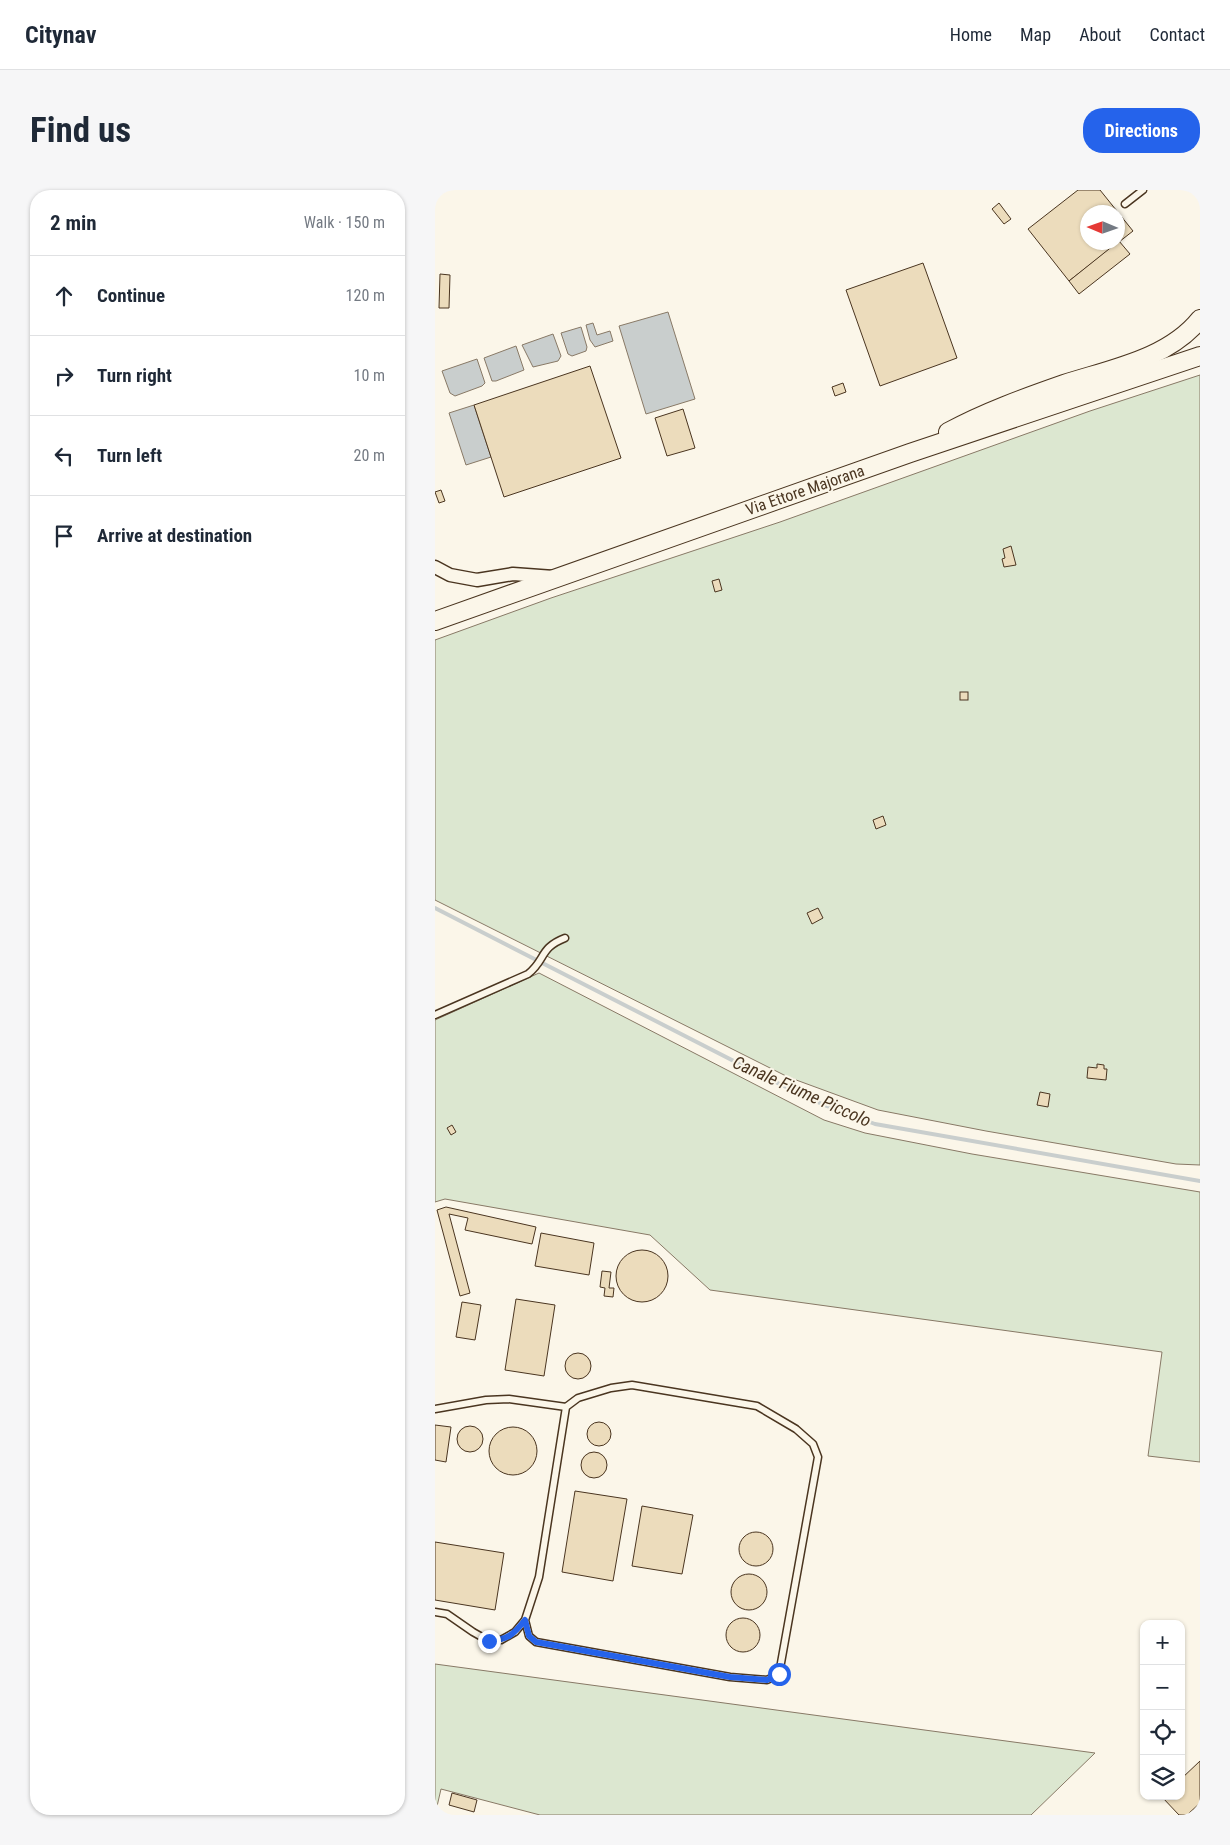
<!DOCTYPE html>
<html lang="en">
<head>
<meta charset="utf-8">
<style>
  :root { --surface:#fff; --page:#f6f6f7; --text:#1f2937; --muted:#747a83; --line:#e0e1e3; --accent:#2563eb }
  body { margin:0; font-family:"Roboto Condensed",sans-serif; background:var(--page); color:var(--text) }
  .controls { position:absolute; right:15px; bottom:15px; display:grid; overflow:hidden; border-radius:10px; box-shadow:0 1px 4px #0004 }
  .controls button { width:45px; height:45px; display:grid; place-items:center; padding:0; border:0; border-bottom:1px solid var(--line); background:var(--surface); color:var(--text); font:25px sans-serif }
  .compass { position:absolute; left:645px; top:15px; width:45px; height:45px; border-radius:50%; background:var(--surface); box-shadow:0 1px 4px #0004; rotate:272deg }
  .stop { position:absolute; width:15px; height:15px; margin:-11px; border:4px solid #2563eb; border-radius:50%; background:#fff }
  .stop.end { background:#2563eb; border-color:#fff; box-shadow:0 1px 5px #0008 }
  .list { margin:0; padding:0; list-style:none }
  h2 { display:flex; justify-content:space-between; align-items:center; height:65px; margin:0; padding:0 20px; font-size:21px }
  h2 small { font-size:16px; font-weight:400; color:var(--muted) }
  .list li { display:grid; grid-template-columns:32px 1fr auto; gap:15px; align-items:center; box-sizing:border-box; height:80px; padding:0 20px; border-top:1px solid var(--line) }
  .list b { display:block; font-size:19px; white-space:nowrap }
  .list em { font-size:16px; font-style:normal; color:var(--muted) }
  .icon { flex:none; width:28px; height:28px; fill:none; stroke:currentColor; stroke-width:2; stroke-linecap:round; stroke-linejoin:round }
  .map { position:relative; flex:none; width:765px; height:1625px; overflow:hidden; border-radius:20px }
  header { display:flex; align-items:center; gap:30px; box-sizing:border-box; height:70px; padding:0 25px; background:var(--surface); border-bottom:1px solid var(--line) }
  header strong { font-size:24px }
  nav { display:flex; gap:28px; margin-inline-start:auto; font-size:18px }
  .intro { display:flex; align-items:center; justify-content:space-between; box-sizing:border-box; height:120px; padding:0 30px }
  h1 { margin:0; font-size:35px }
  .button { padding:12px 22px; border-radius:20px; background:var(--accent); color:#fff; font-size:18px; font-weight:700 }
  main { display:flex; gap:30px; padding:0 30px }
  aside { flex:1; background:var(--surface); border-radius:20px; box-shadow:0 1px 4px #0004 }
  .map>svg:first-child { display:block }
</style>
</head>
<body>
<header>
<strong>Citynav</strong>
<nav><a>Home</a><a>Map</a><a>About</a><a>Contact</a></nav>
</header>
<div class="intro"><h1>Find us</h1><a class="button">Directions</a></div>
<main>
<aside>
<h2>2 min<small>Walk · 150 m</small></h2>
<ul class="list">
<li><svg class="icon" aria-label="ahead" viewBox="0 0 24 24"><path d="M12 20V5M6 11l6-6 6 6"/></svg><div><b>Continue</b></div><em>120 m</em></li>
<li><svg class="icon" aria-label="right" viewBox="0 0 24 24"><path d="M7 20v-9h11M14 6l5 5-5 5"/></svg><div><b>Turn right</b></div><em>10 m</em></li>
<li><svg class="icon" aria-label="left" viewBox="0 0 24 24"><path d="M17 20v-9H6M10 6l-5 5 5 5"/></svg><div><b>Turn left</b></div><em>20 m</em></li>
<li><svg class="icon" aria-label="arrive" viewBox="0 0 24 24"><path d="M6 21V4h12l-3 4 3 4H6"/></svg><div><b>Arrive at destination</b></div></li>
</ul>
</aside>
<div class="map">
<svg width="765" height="1625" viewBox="0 0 765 1625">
  <rect width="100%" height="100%" fill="#fbf6e9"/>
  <!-- green -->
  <g fill="#dce7d0" stroke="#887966">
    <path d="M765,185v790l-24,-1 -190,-33 -108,-21 -90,-33 -353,-177v-260l116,-42 229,-76 310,-111z"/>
    <path d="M104,783l285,147 41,13 107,21 228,38v270l-52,-6 14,-104 -452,-62 -60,-55 -205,-36 -10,3v-182z"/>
    <path d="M0,1474l660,89 -64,62h-491l-99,-26 -6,26z"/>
  </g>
  <!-- water -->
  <g fill="#c9cecd" stroke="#887966">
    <path d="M233,122l27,87 -49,15 -27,-88z"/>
    <path d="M158,133l4,12 13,-4 3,10 -18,6 -5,-7 -4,-15z"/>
    <path d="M146,137l6,20 -1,4 -14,5 -4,-2 -7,-21z"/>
    <path d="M118,144l8,22 -3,5 -25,6 -11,-22z"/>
    <path d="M81,156l8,24 -28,11h-4l-8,-23z"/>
    <path d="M42,169l8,24 -3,3 -27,10 -5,-3 -8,-22z"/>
    <path d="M39,215l17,52 -25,8 -17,-52z"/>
  </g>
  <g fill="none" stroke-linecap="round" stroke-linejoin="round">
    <!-- stream -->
    <path stroke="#c9cecd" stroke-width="4" d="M0,718l332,170 57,27 51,19 325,57"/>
  </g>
  <!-- building -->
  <g fill="#ecdcbc" stroke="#4a3520" fill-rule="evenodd">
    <path d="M643,0h22l33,41 -64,50 -41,-52zM652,22h30v30h-30z"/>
    <path d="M564,13l12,16 -7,5 -12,-15z"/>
    <path d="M684,51l11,13 -51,40 -10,-13z"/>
    <path d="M488,73l34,95 -77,28 -34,-96z"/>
    <path d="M5,84l10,1 -1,33h-10z"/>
    <path d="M155,176l31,92 -117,39 -30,-92z"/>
    <path d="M408,193l3,9 -11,4 -3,-9z"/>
    <path d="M248,219l12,39 -28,8 -12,-38z"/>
    <path d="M6,300l4,11 -6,2 -4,-11z"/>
    <path d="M576,356l5,19 -12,2 -2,-8 3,-1 -2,-9z"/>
    <path d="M284,389l3,11 -7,2 -3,-11z"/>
    <rect x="525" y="502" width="8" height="8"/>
    <path d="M448,626l3,9 -10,4 -3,-9z"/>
    <path d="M383,718l5,10 -11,6 -5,-11z"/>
    <path d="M662,874l7,1v4h3l-1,11 -19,-2 1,-11 9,1z"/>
    <path d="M605,902l10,2 -2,13 -11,-2z"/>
    <path d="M17,935l4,7 -5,3 -4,-7z"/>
    <path d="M11,1017l90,20 -4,17 -67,-14 3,-12 -19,-4 21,79 -10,3 -23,-86z"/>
    <path d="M106,1043l53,10 -5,32 -54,-9z"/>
    <circle cx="207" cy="1086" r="26"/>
    <path d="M167,1081l9,1 -2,16h5l-1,9 -9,-1 1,-8 -5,-1z"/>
    <path d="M81,1109l39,6 -11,71 -39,-6z"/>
    <path d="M27,1112l19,3 -6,35 -19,-3z"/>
    <circle cx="143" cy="1176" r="13"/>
    <circle cx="164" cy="1244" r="12"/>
    <path d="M0,1235l16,2 -5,35 -11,-2z"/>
    <circle cx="35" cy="1249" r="13"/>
    <circle cx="78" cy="1261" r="24"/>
    <circle cx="159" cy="1275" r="13"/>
    <path d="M140,1301l52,8 -14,82 -51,-9z"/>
    <path d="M207,1316l51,9 -11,59 -50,-8z"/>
    <circle cx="321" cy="1359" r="17"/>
    <path d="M0,1352l69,11 -9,57 -60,-10z"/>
    <circle cx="314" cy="1402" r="18"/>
    <circle cx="308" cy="1445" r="17"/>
    <path d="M765,1571v42l-13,12h-8l-17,-18 19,-1v-17z"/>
    <path d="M17,1603l25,7 -3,12 -25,-7z"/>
  </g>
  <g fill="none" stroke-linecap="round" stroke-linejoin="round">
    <defs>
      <g id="service">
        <path d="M690,14l18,-14"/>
        <path d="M0,825l93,-41c18,-14 11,-26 37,-36"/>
        <path d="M0,1219l51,-9 23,-1 57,8"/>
        <path d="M0,1422l12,2 26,18 16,9 12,-1 14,-8 10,-12 14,-43 27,-170 12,-9 33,-10 21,-3 125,21 39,23 17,15 5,13 -39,217 -12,6 -37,-3 -194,-35 -7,-6 -4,-16"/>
      </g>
      <path id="minor" d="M0,377l15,8 27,5 36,-6 41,3"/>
      <g id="secondary">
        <path d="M513,242c37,-20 76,-34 116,-48 46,-15 104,-25 136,-65"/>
        <path d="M0,431l475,-168 290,-97"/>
      </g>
    </defs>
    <!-- service casing -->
    <use href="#service" stroke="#4a3520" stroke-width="9"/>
    <!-- minor casing -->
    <use href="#minor" stroke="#4a3520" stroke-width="15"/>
    <!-- secondary casing -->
    <use href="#secondary" stroke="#4a3520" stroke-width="20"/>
    <!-- service -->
    <use href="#service" stroke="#fbf6e9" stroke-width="6"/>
    <!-- minor -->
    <use href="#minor" stroke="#fbf6e9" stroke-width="12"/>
    <!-- secondary -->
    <use href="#secondary" stroke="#fbf6e9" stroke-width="18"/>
  </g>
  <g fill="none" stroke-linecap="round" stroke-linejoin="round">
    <!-- route -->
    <path stroke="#2563eb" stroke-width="6" d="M54,1451c19,-1 25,-7 36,-21l4,16 7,6 194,35 37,3 12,-6"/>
  </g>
  <g text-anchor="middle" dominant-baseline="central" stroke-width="4" stroke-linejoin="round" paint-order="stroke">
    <!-- street labels -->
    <g font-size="16" fill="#4a3520" stroke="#fbf6e9">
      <text transform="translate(370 300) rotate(-19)">Via Ettore Majorana</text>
    </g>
    <!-- water labels -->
    <g font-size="18" font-style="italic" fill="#4a3520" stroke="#fbf6e9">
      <text transform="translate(367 901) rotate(24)">Canale Fiume Piccolo</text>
    </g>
  </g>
</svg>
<div class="controls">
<button>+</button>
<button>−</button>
<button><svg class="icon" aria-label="locate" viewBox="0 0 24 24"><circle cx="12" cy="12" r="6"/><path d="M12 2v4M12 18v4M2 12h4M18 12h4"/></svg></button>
<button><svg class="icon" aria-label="layers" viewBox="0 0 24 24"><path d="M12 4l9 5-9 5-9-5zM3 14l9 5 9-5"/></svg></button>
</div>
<svg class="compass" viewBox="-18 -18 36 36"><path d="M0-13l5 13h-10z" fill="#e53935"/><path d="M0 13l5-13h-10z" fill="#747a83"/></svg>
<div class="stop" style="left:344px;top:1484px"></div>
<div class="stop end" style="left:54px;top:1451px"></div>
</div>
</main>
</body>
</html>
